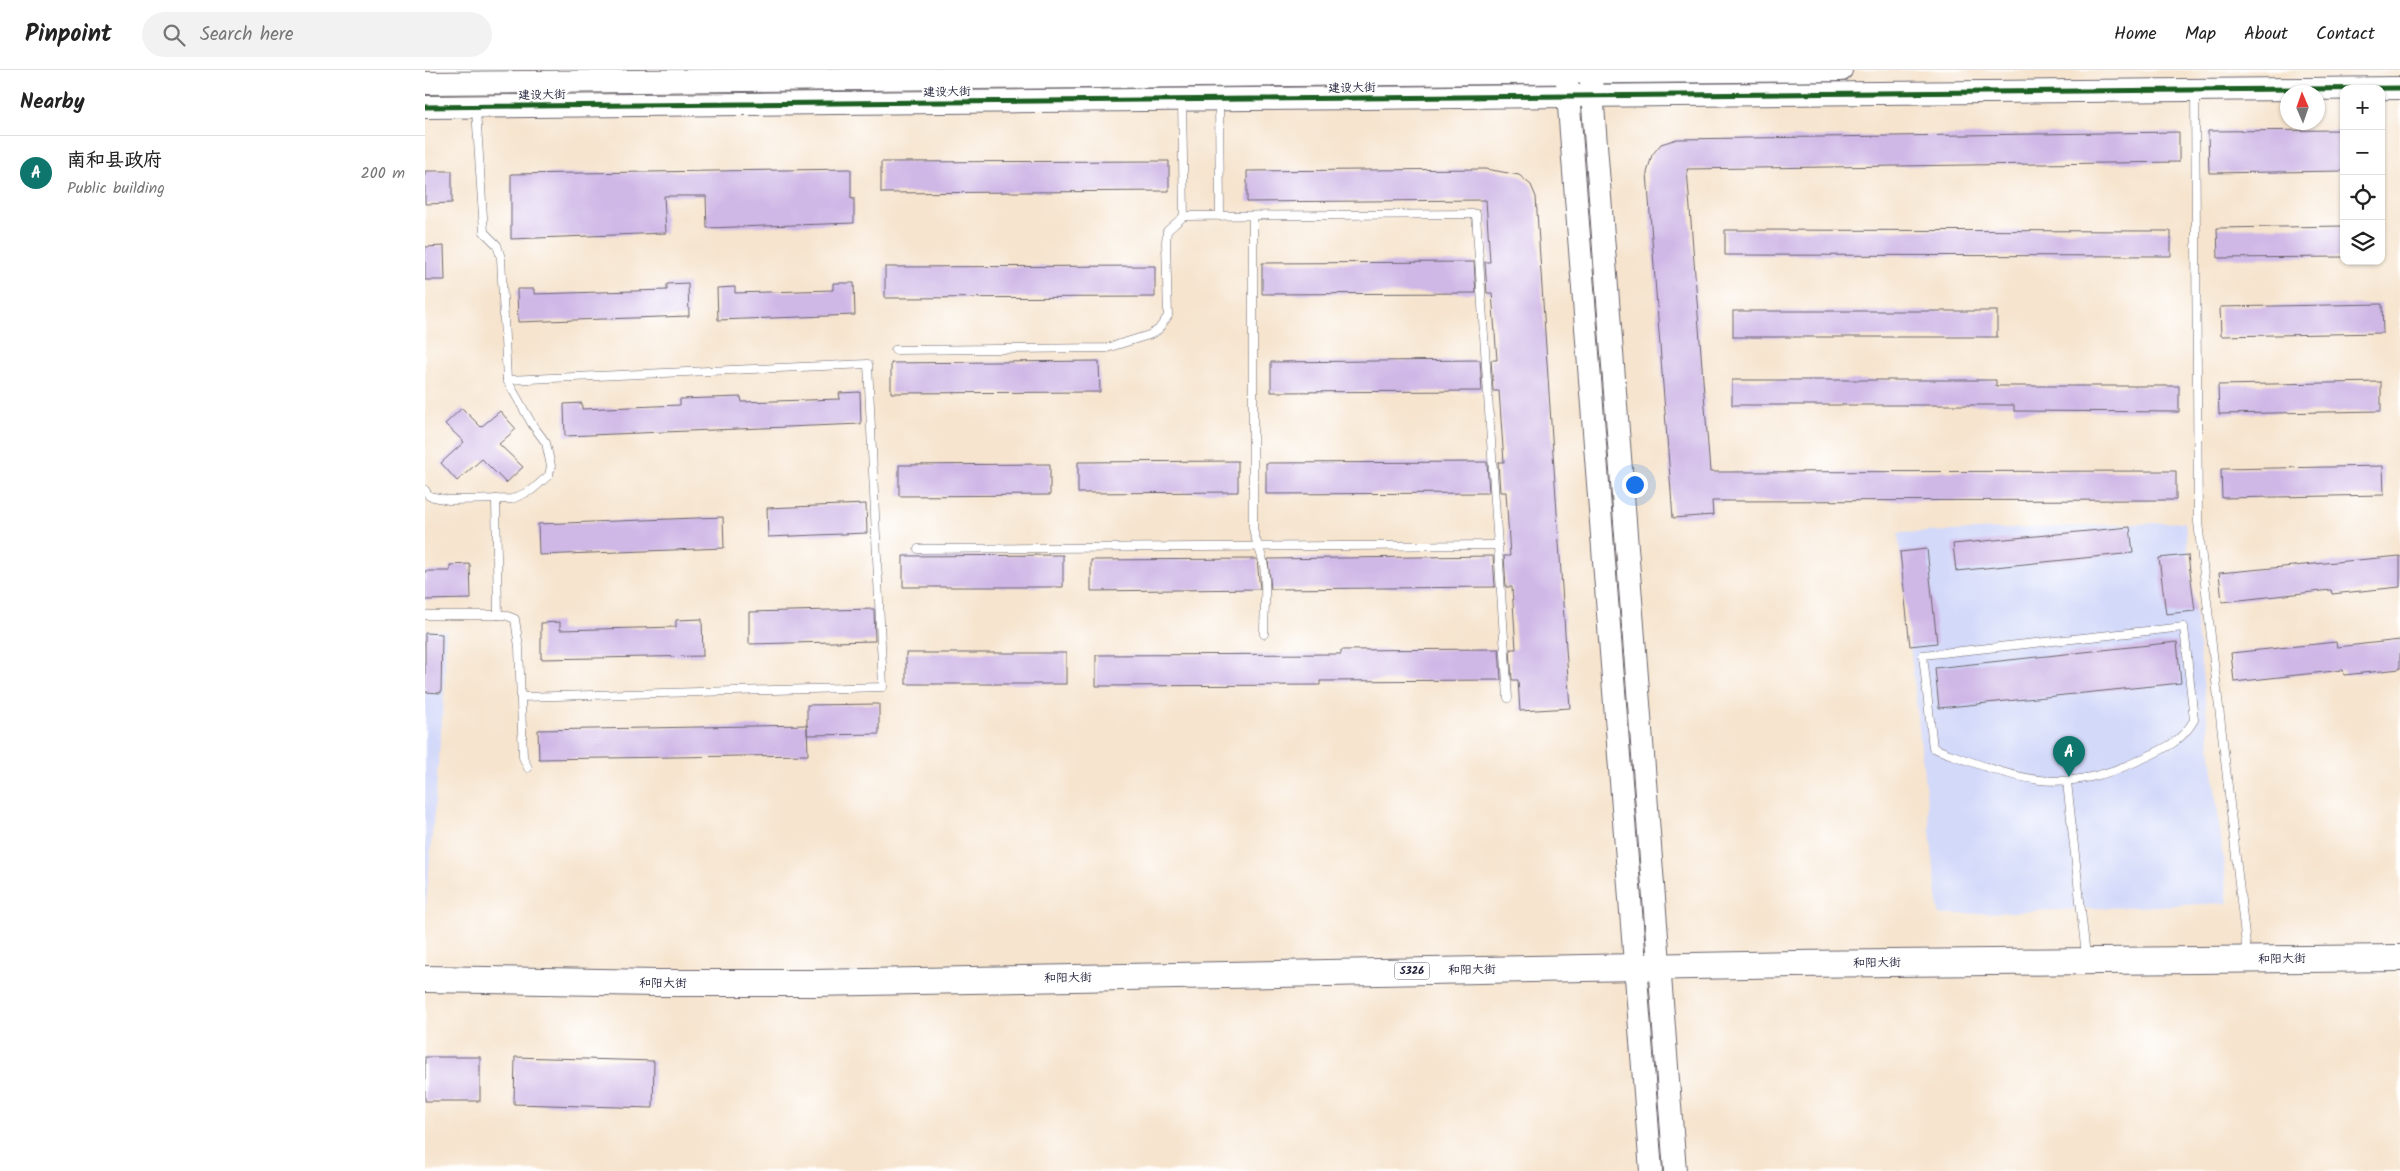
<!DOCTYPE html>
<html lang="en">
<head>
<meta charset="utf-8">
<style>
  :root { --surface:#fff; --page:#f2f2f2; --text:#222; --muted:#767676; --line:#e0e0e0; --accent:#0f766e }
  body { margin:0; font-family:Kalam,"LXGW WenKai TC",sans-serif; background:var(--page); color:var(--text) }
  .controls { position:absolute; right:15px; top:15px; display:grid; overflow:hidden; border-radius:10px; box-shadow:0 1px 4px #0004 }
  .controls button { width:45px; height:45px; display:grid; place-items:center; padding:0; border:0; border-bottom:1px solid var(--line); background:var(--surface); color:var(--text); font:25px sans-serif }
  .compass { position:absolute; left:1855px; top:15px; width:45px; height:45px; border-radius:50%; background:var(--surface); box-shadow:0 1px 4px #0004; rotate:358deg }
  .you { position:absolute; left:1209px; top:414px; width:18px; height:18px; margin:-12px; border:4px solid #fff; border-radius:50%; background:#1a73e8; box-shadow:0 0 0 8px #1a73e833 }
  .badge { display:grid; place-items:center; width:32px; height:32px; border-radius:50%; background:var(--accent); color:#fff; font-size:16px; font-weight:700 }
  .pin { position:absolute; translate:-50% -41px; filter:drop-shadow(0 1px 2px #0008) }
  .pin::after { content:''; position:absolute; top:26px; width:18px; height:15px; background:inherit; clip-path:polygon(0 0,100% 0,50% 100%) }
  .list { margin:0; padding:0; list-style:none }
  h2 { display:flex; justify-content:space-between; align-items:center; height:65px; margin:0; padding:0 20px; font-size:21px }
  h2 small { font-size:16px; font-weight:400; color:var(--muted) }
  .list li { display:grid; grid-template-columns:32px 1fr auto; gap:15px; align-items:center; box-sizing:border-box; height:75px; padding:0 20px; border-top:1px solid var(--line) }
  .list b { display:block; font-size:19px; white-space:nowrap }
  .list p { margin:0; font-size:16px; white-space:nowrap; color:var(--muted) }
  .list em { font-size:16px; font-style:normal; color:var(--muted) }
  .icon { flex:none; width:28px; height:28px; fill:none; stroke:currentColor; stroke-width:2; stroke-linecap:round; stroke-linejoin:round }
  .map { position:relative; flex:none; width:1975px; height:1101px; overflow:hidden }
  header { display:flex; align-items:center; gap:30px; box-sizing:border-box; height:70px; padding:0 25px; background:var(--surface); border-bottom:1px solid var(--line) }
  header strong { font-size:24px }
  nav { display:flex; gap:28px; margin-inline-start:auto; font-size:18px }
  .search { width:350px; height:45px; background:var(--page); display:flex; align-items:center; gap:12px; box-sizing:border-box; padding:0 18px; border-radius:28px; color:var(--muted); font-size:19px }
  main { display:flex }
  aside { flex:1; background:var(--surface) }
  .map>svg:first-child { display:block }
</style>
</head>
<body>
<header>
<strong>Pinpoint</strong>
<div class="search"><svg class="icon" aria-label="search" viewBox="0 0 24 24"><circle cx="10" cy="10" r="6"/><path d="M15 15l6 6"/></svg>Search here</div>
<nav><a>Home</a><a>Map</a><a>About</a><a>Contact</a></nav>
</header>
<main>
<aside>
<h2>Nearby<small></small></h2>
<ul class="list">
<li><span class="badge">A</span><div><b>南和县政府</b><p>Public building</p></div><em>200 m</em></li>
</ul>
</aside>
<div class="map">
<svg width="1975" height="1101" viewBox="0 0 1975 1101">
  <rect width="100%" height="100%" fill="#fff"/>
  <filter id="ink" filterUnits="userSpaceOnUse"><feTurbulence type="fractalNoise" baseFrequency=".02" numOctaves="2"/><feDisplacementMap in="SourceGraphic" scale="10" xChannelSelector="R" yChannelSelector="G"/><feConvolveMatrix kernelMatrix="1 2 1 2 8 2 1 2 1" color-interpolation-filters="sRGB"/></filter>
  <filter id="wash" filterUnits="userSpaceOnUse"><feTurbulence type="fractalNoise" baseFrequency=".0096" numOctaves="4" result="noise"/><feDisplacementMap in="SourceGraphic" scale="20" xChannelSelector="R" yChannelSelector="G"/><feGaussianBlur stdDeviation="1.12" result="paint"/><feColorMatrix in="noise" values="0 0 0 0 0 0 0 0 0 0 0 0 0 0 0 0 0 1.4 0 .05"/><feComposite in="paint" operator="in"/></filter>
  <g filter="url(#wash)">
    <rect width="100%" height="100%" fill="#f6e4ce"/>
    <!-- built -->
    <g fill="#d3d9f9">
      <path d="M1760,452l43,381 -289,12 -41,-382z"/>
      <path d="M0,560l21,1 -2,66 -19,220z"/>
    </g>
    <g id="blocks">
      <!-- building -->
      <g fill="#cfb7e6">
        <path d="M1919,60v41l-135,2 -1,-42z"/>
        <path d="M1754,62v30l-492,7 23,303 466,-1v29l-464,1 1,14 -40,3 -26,-345 5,-18 9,-11 16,-5z"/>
        <path d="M744,91v30l-288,2v-31z"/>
        <path d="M426,99v30l3,-1v25l-147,5 -1,-32h-42l2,37 -155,6v-65z"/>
        <path d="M1061,99l33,6 12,10 5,12 34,511 -50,3 -2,-31h-6l-2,-31h6l-4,-62h-6l-2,-31h6l-4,-64h-6l-2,-30h6l-5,-71h-6l-2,-31h6l-5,-67h-5l-2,-31h5l-4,-62 -239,2v-31z"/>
        <path d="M0,101h27v32l-27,1z"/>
        <path d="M1919,156v31l-126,1 -1,-30z"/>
        <path d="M1300,160l446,1v25l-446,-1z"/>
        <path d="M19,176l1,34h-20v-33z"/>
        <path d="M1049,192l2,31 -214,1v-31z"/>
        <path d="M730,196v31l-270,1v-31z"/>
        <path d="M263,213l1,33 -171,6 -1,-33h17v5l133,-4v-6z"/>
        <path d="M408,213h21l1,32 -137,5 -1,-32 18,-1v6l98,-3z"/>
        <path d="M1957,234l1,29 -162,3 -1,-29z"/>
        <rect x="1308" y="241" width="264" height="26"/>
        <path d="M1055,290l2,31 -211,1v-30z"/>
        <path d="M674,291l1,31 -209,1v-30z"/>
        <path d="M1307,310h264v6h183v26l-165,-1v-6h-282z"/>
        <path d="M1956,312v29l-162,3 -1,-29z"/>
        <path d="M435,322l1,32 -296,12 -1,-32 18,-1v6l98,-4v-6l61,-2 1,5 98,-3 -1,-6z"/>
        <path d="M37,338l19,19 19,-16 16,18 -17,15 24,23 -17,16 -24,-24 -25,22 -16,-18 23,-21 -19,-18z"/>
        <path d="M813,391v31l-160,1v-31z"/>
        <path d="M1062,392l2,31 -223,1v-31z"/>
        <path d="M625,394v31l-151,1v-31z"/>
        <path d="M1958,396l1,29 -162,3 -1,-29z"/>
        <path d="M441,434l1,29 -99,4 -1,-29z"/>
        <path d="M298,447l1,31 -185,7 -1,-31z"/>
        <path d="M1705,457l3,26 -177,18 -3,-27z"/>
        <path d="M1502,479l10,94 -27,3 -10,-94z"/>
        <path d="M638,485v32h-160v-31z"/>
        <path d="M1763,485l7,56 -29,3 -7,-56z"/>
        <path d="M1068,486l2,31 -224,2 -3,-30z"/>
        <path d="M1975,486v31l-68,7 -1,-4 -109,12 -3,-29z"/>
        <path d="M832,489l3,30 -169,2v-31z"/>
        <path d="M45,494l1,35 -46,1v-29h25v-6z"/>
        <path d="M449,539l1,32 -126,3v-32z"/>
        <path d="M277,549l1,37 -162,3v-36l19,-1v8l116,-3v-7z"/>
        <path d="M0,563l17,1 -1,59 -16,-1z"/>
        <path d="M1975,570v29l-56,6 -1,-5 -109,12 -3,-29 105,-11 1,5z"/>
        <path d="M1752,572l4,41 -242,25 -4,-40z"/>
        <path d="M1074,579l2,31 -181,1v4l-224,1v-31l245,-1v-4z"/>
        <rect x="481" y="583" width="160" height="31"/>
        <path d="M454,634v30l-72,1v-30z"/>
        <path d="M382,655l1,30 -269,4 -1,-29z"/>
        <rect x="0" y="987" width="55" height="44"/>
        <path d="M90,987l139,4 -1,47 -139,-4z"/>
      </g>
    </g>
  </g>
  <g filter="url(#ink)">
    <use href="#blocks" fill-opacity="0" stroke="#6c666e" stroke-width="1"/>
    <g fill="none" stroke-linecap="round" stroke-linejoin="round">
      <defs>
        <g id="lane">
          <path d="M1770,22l3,430 48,423"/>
          <path d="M757,31l2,115"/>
          <path d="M794,31l1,115"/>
          <path d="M828,146v312c2,14 9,24 11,38 3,22 0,46 0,68"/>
          <path d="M470,280l212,-2 42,-13 9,-5 10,-14 -2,-74 1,-11 17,-15 292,-2 32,484"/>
          <path d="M82,310l361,-16 15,323 -362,10"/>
          <path d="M0,420l4,6 20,4 63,-1 20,-9 17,-15 2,-9 -5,-23 -14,-19 -25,-44 -6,-122 -4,-13 -13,-13 -8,-122"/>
          <path d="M71,429l2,116"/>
          <path d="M493,479l580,-4"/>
          <path d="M0,545h80l10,4 4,28 4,110 5,11"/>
          <path d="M1759,557l10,93c-12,21 -28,28 -50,38 -87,41 -127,20 -211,-10l-10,-93z"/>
          <path d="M1642,712l19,174"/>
        </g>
        <g id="secondary">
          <path d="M1166,10l84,1091"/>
          <path d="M1142,11l84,1090"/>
          <path d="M0,13l1416,-13"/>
          <path d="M0,37l1975,-19"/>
        </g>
        <path id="primary" d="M0,909l232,4h155l982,-19 606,-6"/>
      </defs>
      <!-- lane casing -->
      <use href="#lane" stroke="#6c666e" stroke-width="9"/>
      <!-- secondary casing -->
      <use href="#secondary" stroke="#6c666e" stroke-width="24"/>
      <!-- primary casing -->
      <use href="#primary" stroke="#6c666e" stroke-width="28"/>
      <!-- lane -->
      <use href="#lane" stroke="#fff" stroke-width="8"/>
      <!-- secondary -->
      <use href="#secondary" stroke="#fff" stroke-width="22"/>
      <!-- primary -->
      <use href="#primary" stroke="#fff" stroke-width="26"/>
      <defs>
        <path id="cycleway" d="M0,37l1975,-19"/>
      </defs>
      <!-- cycleway casing -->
      <use href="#cycleway" stroke="#fff" stroke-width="8"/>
      <!-- cycleway -->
      <use href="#cycleway" stroke="#1b5e20" stroke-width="5"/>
    </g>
  </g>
  <g text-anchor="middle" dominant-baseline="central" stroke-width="4" stroke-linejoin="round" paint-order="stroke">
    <!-- shield labels -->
    <rect fill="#fff" stroke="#646476" stroke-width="1" x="969.5" y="892.5" width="35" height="17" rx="4"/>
    <g font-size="11" font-weight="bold" fill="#22223b">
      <text x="987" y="901">S326</text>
    </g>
    <!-- street labels -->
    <g font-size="12" fill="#22223b" stroke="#fff">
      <text transform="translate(927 18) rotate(-1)">建设大街</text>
      <text transform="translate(522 22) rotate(-1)">建设大街</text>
      <text transform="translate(117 25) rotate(-1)">建设大街</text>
      <text transform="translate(1857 889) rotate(-1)">和阳大街</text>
      <text transform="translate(1452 893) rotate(-1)">和阳大街</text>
      <text transform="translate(1047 900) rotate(-1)">和阳大街</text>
      <text transform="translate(643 908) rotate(-1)">和阳大街</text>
      <text x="238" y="913">和阳大街</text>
    </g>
  </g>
</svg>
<div class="controls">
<button>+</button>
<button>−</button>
<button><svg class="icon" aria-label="locate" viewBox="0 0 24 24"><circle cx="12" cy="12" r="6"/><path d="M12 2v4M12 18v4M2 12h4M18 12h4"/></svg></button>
<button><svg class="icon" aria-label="layers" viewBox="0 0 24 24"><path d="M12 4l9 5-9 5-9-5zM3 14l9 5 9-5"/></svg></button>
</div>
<svg class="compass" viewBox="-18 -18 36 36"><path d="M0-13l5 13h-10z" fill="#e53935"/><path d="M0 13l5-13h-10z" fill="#767676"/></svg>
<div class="you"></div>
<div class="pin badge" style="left:1644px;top:707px">A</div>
</div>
</main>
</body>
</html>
